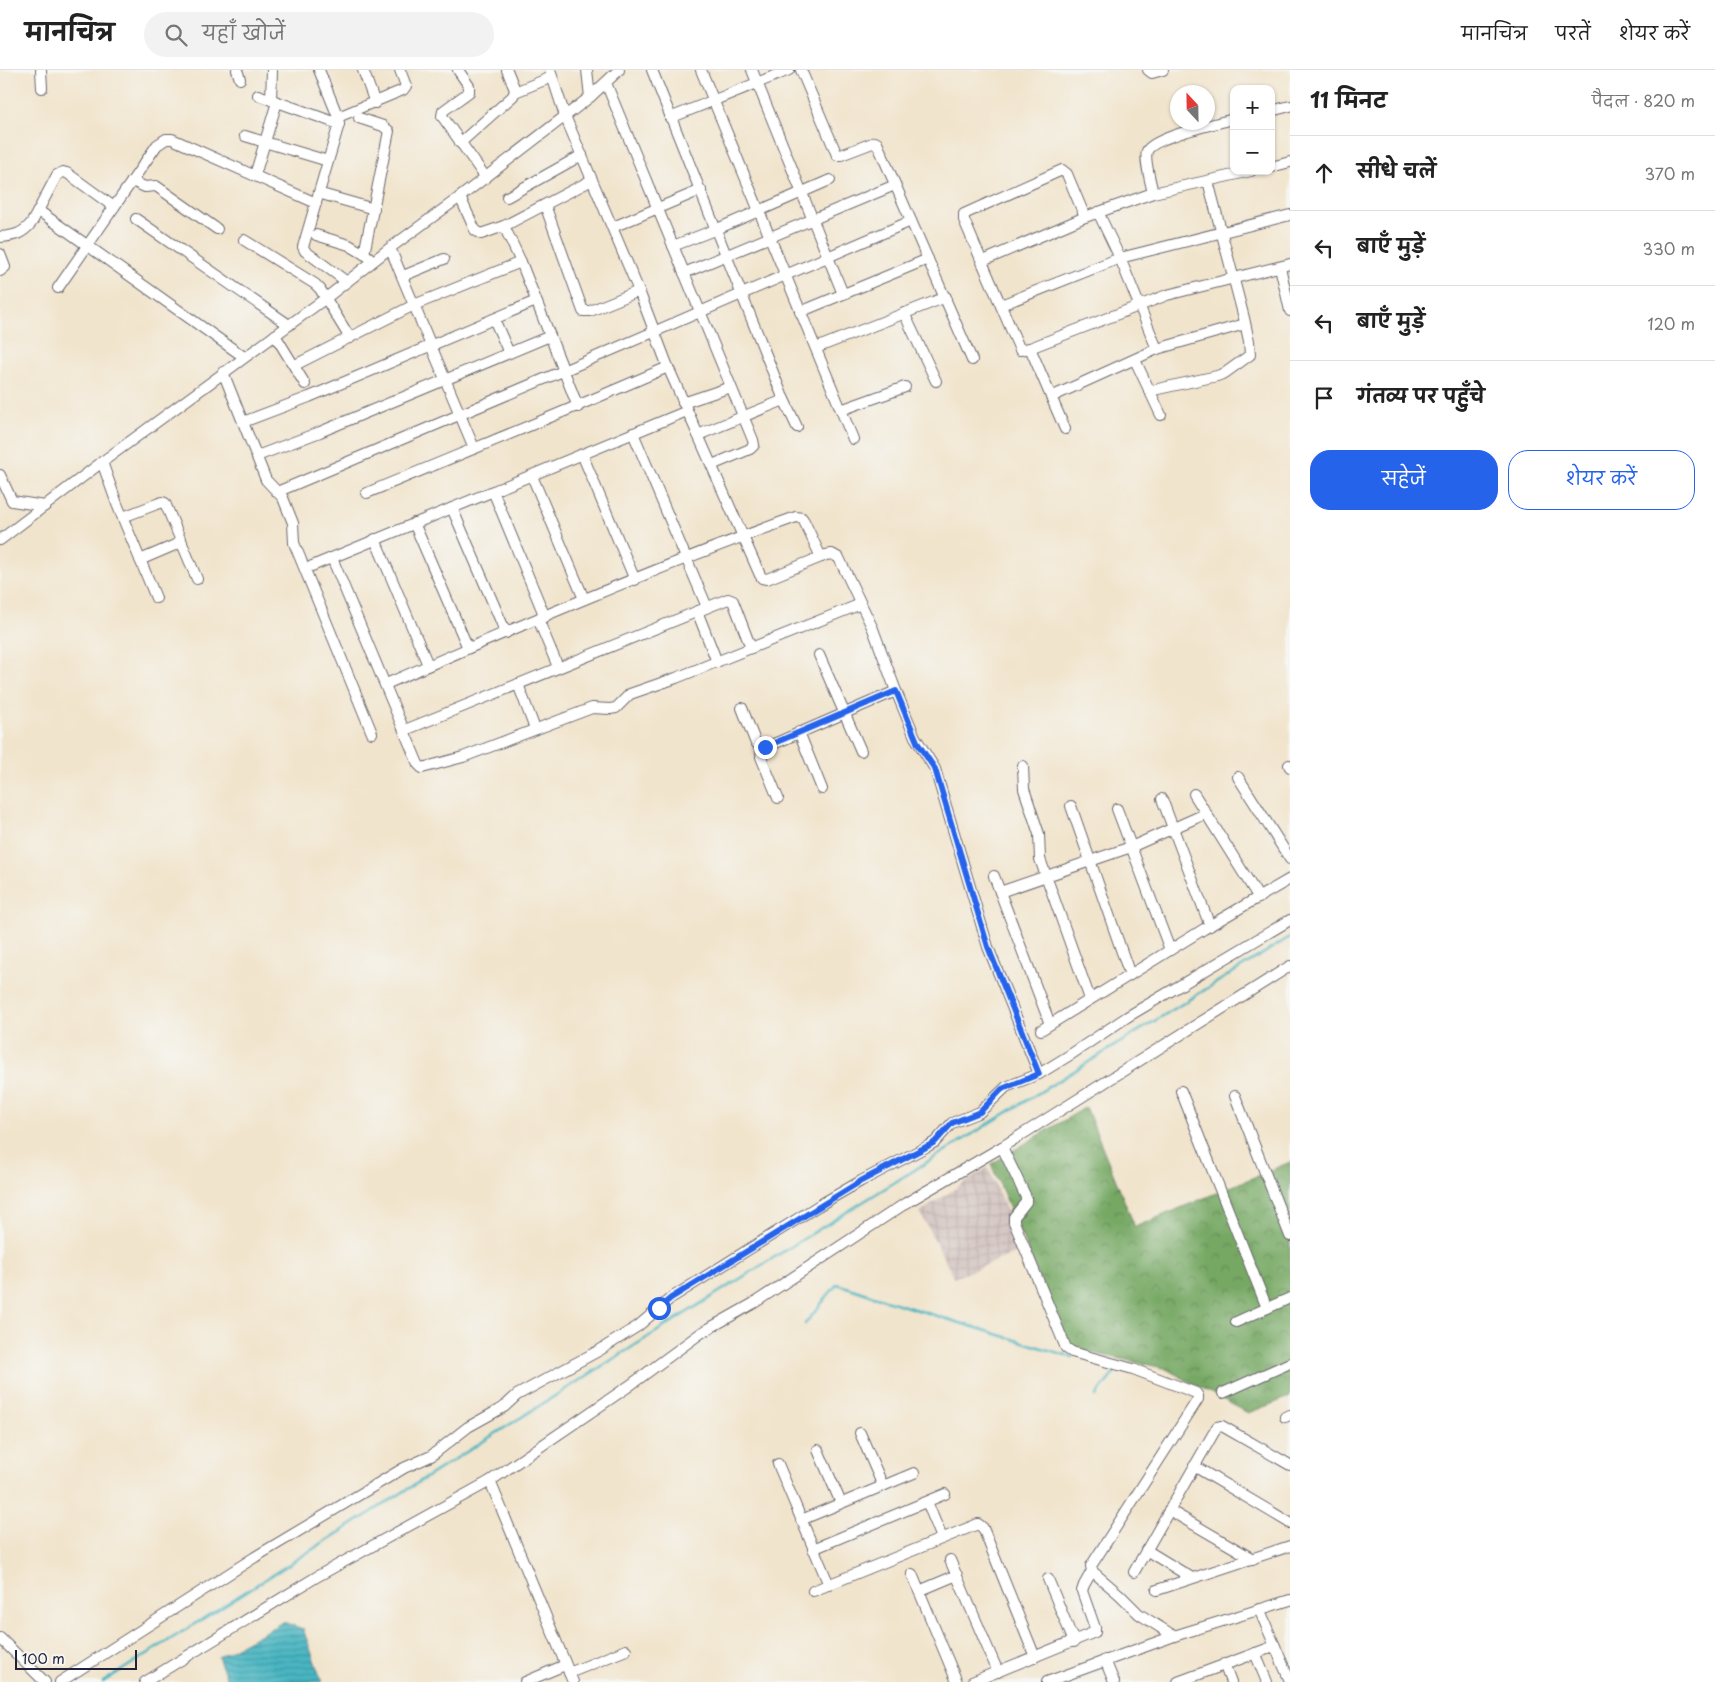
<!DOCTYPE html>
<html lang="hi">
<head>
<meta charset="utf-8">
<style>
  :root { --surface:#fff; --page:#f2f2f2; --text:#222; --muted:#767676; --line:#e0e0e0; --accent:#2563eb }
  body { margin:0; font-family:"Playpen Sans","Playpen Sans Deva",sans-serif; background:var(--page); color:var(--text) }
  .controls { position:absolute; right:15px; top:15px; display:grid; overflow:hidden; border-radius:10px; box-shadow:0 1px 4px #0004 }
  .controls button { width:45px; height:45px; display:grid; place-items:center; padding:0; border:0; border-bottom:1px solid var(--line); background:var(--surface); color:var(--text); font:25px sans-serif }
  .compass { position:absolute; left:1170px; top:15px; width:45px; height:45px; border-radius:50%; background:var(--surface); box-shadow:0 1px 4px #0004; rotate:338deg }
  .scale { position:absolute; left:15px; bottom:12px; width:122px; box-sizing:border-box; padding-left:5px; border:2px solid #22223b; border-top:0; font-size:14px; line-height:18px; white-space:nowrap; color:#22223b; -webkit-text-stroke:4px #f6f6f2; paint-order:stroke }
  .stop { position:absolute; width:15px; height:15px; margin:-11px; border:4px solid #2563eb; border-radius:50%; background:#fff }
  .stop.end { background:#2563eb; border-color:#fff; box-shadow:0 1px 5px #0008 }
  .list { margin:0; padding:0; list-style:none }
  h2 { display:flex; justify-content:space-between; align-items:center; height:65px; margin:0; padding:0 20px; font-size:21px }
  h2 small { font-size:16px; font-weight:400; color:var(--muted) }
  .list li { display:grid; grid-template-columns:32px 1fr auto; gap:15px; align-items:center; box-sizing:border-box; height:75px; padding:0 20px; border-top:1px solid var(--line) }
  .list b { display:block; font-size:19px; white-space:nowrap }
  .list em { font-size:16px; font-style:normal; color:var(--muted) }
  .actions { display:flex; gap:10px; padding:15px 20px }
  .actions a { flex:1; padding:11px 0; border:1px solid var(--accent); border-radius:20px; text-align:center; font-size:18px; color:var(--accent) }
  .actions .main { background:var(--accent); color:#fff }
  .icon { flex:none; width:28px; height:28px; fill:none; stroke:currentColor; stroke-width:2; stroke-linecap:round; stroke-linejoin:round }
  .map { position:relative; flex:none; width:1290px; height:1612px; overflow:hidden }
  header { display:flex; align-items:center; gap:30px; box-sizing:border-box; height:70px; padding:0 25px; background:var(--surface); border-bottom:1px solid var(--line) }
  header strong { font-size:24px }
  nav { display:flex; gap:28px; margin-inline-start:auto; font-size:18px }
  .search { width:350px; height:45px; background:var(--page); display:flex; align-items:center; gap:12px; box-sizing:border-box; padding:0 18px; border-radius:28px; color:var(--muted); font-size:19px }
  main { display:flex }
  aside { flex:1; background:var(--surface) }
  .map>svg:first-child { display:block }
</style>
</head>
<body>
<header>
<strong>मानचित्र</strong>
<div class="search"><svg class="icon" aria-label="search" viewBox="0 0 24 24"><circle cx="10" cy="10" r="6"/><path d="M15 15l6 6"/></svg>यहाँ खोजें</div>
<nav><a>मानचित्र</a><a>परतें</a><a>शेयर करें</a></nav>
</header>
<main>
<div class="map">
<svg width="1290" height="1612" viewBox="0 0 1290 1612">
  <defs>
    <pattern id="industrial-grid" width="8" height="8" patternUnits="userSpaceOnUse" patternTransform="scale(1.25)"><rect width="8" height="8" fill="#d0c0bc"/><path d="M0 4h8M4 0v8" fill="none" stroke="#b2a5a2"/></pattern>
    <pattern id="forest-crowns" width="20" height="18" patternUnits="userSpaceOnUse" patternTransform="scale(1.25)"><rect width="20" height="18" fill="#76a863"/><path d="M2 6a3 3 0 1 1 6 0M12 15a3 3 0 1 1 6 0" fill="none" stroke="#608853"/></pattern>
    <pattern id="water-rules" width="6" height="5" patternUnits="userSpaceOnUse" patternTransform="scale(1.25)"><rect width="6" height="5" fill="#48b6c2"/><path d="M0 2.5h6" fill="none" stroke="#3c949f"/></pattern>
  </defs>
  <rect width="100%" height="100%" fill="#f6f6f2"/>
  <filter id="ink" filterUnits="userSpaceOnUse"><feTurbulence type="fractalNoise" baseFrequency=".02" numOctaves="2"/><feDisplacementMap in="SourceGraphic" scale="10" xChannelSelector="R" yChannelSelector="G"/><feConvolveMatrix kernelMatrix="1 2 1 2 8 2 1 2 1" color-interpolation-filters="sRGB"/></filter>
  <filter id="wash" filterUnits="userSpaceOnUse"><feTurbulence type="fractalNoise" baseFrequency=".0096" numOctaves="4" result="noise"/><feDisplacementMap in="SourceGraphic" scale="20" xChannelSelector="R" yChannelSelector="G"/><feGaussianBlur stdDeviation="1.12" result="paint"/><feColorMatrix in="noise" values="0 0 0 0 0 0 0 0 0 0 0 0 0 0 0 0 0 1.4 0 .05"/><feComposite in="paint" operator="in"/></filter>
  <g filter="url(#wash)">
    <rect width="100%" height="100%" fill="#f1e4cc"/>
    <!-- industrial -->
    <path fill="url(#industrial-grid)" d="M988,1097l35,83 -69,28 -34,-66z"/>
    <!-- forest -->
    <path fill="url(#forest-crowns)" stroke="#4c654f" d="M1086,1037l49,120 155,-65v235l-42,16 -84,-45 -95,-20 -78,-184z"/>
    <!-- water -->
    <path fill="url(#water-rules)" stroke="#356c7e" d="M283,1552l20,7 19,53h-94l-10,-25z"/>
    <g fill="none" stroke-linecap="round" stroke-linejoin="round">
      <!-- stream -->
      <g stroke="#48b6c2" stroke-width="2.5">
        <path d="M805,1254l32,-40 64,21 171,52"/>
        <path d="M1096,1326l19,-24 -2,-4"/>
        <path d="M103,1612l689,-436 498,-309"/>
      </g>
    </g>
  </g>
  <g filter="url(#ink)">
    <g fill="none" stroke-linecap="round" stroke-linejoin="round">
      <defs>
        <g id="minor">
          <path d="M41,0l1,18"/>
          <path d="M237,0l3,9"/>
          <path d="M319,0l19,47 1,7 -36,123 2,4 42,31"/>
          <path d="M363,0l12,33"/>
          <path d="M458,0l11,16v6l-26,19 -1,5 44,62"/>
          <path d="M550,0l15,46 74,175 29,76 92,208 2,3 5,1 59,-24 6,-1 7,4 34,71 23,62 19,46 20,32 53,178 51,127"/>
          <path d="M587,0l3,27"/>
          <path d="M652,0l130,325 15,32"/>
          <path d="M701,0l152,369"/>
          <path d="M752,0l91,224"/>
          <path d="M801,0l36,85h4l34,-13 2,1 95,217"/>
          <path d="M1148,0l4,3 11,-3"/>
          <path d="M606,13l147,357 1,5 -4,4 -38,16"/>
          <path d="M515,22l37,-15"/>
          <path d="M258,25l81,29"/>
          <path d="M271,30l1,-30"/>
          <path d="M1271,41l19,-5"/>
          <path d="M338,47l65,-27 3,-4 -6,-16"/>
          <path d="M359,48l24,8 6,5 -25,123"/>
          <path d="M670,48l119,-48"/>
          <path d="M245,66l83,25"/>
          <path d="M460,73l53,-47 2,-6 -8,-20"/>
          <path d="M1271,97l19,-5"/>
          <path d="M255,105l22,-73"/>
          <path d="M132,111l13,6 11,-1 61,43"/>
          <path d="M1153,123c-2,-9 -9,-34 -6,-42 7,-14 71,-28 87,-32"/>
          <path d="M325,125l49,14"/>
          <path d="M460,127l15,33 6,4 23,-8 88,-46"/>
          <path d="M507,127l75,-42"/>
          <path d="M545,135l38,106h7l49,-20"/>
          <path d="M39,141l205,146"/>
          <path d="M1098,142l22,46 37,91"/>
          <path d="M1085,147l-18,-43 -5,-4 -98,44v6l56,130 10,-2 137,-53 123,-31"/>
          <path d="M136,149l153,106"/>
          <path d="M504,156l17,36 57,145"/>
          <path d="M613,157l88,-37"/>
          <path d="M316,165l33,10 20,12"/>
          <path d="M0,167c14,-1 23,-3 32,-15l25,-47 6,-3 4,1 47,34"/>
          <path d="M244,170l71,44 5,5 30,49"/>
          <path d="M673,176l44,-17 113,-49"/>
          <path d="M390,178l84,200"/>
          <path d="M0,184l5,13 -5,4"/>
          <path d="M983,191l102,-44 68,-24 98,-22"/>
          <path d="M1280,197l10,44"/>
          <path d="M684,203l211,-88"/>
          <path d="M403,206l41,-17"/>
          <path d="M58,218l99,-143 9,-6h6l144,64"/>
          <path d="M1001,235l119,-47 170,-43"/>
          <path d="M800,242l128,-53"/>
          <path d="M904,243l32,68"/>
          <path d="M494,249l15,34"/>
          <path d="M275,265l30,49"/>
          <path d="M816,278l130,-51"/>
          <path d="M1030,278l35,81"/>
          <path d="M1135,290l26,55"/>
          <path d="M295,295l119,-60 107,-43"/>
          <path d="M223,302l43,108 17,18 10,25 1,20 78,190"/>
          <path d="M1149,321l68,-15 8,-3 25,-18 -1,-14 -5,-23 -36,-137"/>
          <path d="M1051,327l106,-48 88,-25"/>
          <path d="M683,333l48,-16"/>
          <path d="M841,340l64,-23"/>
          <path d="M243,352l66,-25 227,-96"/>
          <path d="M633,363l74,174"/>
          <path d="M698,365l86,-35"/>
          <path d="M582,384l53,126"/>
          <path d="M257,386l63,-24 230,-96"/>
          <path d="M102,392l15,42 39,94"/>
          <path d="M0,405l12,26 33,5"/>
          <path d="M532,406l52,123"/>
          <path d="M493,421l52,126"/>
          <path d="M277,422l286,-121 348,-150"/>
          <path d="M367,423c100,-42 201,-82 301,-126"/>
          <path d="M452,438l54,125"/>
          <path d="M123,447l39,-15 3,1 32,76"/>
          <path d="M414,453l54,125"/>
          <path d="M375,469l53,126"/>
          <path d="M0,470l102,-78 224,-164 64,-50 70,-51 130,-100 29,-27"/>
          <path d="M332,488l86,206 4,4 41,-11 129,-49 18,1 6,-1 14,-14 46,-16 185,-74"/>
          <path d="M140,490l42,-18"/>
          <path d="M312,496l375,-155"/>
          <path d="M697,541l20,51"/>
          <path d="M538,549l20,48"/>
          <path d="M819,585l42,96"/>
          <path d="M386,614c135,-59 271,-117 410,-167l6,1 2,3 17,36"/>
          <path d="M518,614l17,45"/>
          <path d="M742,638l13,33 7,9"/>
          <path d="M405,660l323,-131 5,2 18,47"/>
          <path d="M799,662l23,57"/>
          <path d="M1289,695l1,2"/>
          <path d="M1023,696l1,23 15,45 1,25 50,140"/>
          <path d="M1238,707l52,82"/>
          <path d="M1194,724l65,104"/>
          <path d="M778,728l-17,-41 1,-8 134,-58"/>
          <path d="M1162,729l48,127"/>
          <path d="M1071,736l59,169"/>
          <path d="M1117,739l53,141"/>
          <path d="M994,806l56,148"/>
          <path d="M1000,822l131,-45 74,-33"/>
          <path d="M1041,960l163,-101 86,-50"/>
          <path d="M1181,1021l86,217"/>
          <path d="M1235,1026l55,140"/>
          <path d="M1002,1077l24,50v5l-12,15v5l52,126 6,4 61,17 63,24 2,3v3l-107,167 1,5 28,24 19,19 35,22"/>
          <path d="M1236,1252l54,-24"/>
          <path d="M1223,1323l67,-30"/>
          <path d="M1285,1347l5,-2"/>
          <path d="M860,1363l23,53"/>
          <path d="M818,1380l23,53"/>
          <path d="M778,1394l51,121"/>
          <path d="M1194,1396l96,57"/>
          <path d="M490,1411l83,201"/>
          <path d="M927,1432l15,36"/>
          <path d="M1169,1440l84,49"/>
          <path d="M801,1450l113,-47"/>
          <path d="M813,1479l132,-55"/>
          <path d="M1146,1480l46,28"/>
          <path d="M950,1490l48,112"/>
          <path d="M1134,1502l83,-145 5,-1 68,39"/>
          <path d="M912,1504l45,108"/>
          <path d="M1048,1509l26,63"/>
          <path d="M1157,1520l133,-44"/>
          <path d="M813,1521l165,-67 5,4 52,129"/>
          <path d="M919,1521l38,-16"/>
          <path d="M1259,1539l31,72"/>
          <path d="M0,1568l45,44"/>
          <path d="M1255,1583l12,29"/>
          <path d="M1105,1590l9,22"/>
          <path d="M1224,1594l7,18"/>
          <path d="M569,1603l57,-23"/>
          <path d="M60,1612l195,-125 149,-89 27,-12 37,-29 36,-20 13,-12 83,-45 38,-24 33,-28 147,-92 43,-25 67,-35 7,-4 17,-19 28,-11 26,-25 33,-13 31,-19 57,-38 163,-97"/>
          <path d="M145,1612l173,-106 172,-95 139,-95 72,-53 53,-30 152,-100 96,-56 288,-181"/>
          <path d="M525,1612l40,-17"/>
          <path d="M972,1612l123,-50v-4l-13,-37 2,-6 8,-14"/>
          <path d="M1047,1612l127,-46 116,-36"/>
          <path d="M1178,1612l97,-36"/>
        </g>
      </defs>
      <!-- minor casing -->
      <use href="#minor" stroke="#6a666e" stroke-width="12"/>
      <!-- minor -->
      <use href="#minor" stroke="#fff" stroke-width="10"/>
    </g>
  </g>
  <g fill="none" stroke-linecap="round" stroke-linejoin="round" filter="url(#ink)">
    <!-- route -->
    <path stroke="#2563eb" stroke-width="6" d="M659,1238l12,-10 190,-117 67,-35 7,-4 17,-19 28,-11 22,-23 37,-15 -51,-127 -53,-178 -17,-25 -22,-53 -131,56"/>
  </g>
</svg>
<div class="controls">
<button>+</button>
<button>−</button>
</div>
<svg class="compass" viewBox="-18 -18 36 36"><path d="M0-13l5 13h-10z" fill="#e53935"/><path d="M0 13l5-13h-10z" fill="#767676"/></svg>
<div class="scale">100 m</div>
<div class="stop" style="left:659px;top:1238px"></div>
<div class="stop end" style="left:765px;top:677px"></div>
</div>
<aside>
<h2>11 मिनट<small>पैदल · 820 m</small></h2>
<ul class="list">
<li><svg class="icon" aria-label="ahead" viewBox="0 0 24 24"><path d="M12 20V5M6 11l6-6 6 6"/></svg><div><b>सीधे चलें</b></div><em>370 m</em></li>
<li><svg class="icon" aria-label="left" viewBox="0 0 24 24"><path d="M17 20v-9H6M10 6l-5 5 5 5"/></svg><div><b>बाएँ मुड़ें</b></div><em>330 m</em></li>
<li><svg class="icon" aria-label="left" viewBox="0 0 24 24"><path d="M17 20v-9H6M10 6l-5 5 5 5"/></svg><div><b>बाएँ मुड़ें</b></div><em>120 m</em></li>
<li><svg class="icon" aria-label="arrive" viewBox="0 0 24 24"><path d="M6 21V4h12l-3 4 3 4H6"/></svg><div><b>गंतव्य पर पहुँचे</b></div></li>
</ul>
<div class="actions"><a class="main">सहेजें</a><a>शेयर करें</a></div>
</aside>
</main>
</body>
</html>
